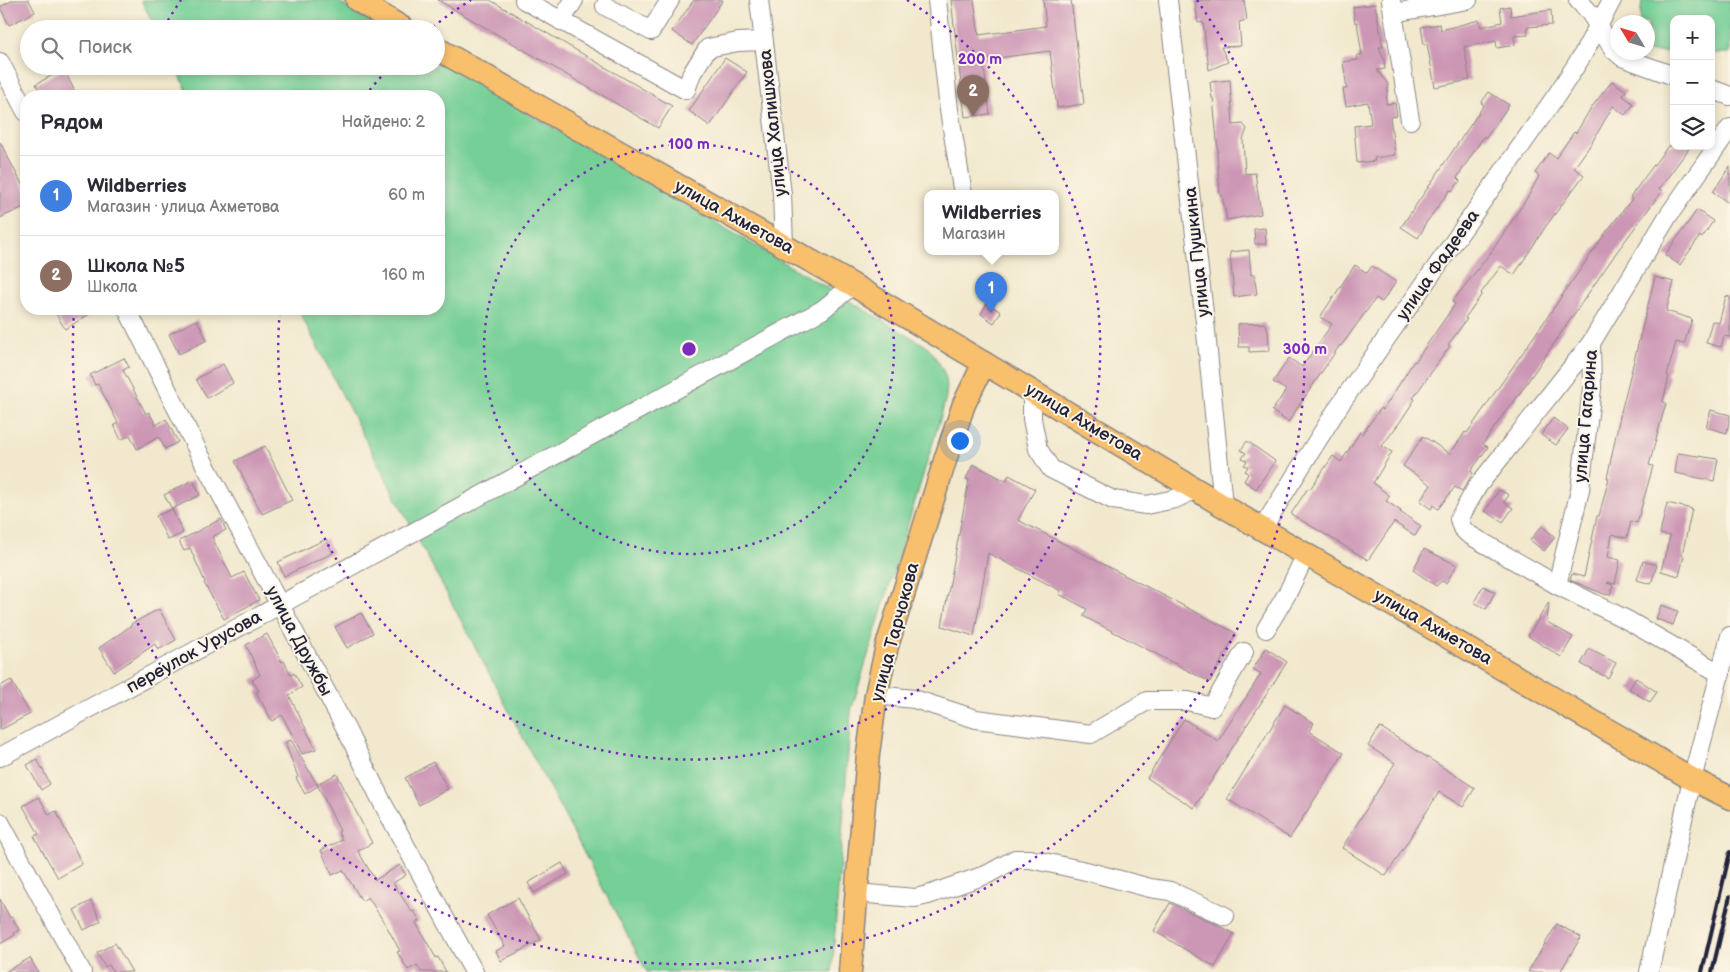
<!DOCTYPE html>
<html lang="ru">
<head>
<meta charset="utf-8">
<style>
  :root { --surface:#fff; --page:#f2f2f3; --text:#2b2b33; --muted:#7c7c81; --line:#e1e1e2; --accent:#db2777 }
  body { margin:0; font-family:"Balsamiq Sans",sans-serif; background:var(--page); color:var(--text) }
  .controls { position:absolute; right:15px; top:15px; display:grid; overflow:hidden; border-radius:10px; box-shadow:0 2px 8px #0003 }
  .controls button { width:45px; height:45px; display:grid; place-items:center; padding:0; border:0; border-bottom:1px solid var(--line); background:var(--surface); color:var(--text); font:25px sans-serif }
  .compass { position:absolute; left:1610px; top:15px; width:45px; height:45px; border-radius:50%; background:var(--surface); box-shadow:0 2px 8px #0003; rotate:308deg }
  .you { position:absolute; left:959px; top:440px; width:18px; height:18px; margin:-12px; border:4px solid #fff; border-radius:50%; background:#1a73e8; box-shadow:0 0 0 8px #1a73e833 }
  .badge { display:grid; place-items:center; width:32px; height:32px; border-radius:50%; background:var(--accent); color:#fff; font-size:16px; font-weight:700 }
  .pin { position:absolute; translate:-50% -41px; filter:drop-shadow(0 1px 2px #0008) }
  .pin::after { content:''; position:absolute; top:26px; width:18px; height:15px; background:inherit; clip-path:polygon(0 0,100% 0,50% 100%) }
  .popup { position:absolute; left:924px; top:190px; width:135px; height:65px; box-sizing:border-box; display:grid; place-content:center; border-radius:10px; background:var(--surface); filter:drop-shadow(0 1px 4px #0005); font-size:16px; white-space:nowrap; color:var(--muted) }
  .popup b { font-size:19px; color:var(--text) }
  .popup::after { content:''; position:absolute; left:50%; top:100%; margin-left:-10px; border:10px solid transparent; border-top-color:var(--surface) }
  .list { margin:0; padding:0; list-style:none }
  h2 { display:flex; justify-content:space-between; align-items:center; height:65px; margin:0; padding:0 20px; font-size:21px }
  h2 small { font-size:16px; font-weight:400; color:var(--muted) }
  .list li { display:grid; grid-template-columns:32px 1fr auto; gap:15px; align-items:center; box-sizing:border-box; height:80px; padding:0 20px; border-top:1px solid var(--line) }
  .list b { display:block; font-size:19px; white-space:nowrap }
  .list p { margin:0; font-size:16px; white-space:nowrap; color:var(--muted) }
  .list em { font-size:16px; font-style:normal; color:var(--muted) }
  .icon { flex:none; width:28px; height:28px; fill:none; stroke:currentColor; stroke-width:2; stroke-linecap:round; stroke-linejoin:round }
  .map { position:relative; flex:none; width:1730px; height:972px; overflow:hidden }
  .search { position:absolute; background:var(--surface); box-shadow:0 2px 8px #0003; left:20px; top:20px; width:425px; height:55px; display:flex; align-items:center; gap:12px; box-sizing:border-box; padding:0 18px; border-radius:28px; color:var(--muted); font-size:19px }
  .panel { position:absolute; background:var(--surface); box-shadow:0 2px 8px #0003; left:20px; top:90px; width:425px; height:225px; border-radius:20px }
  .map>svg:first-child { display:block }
</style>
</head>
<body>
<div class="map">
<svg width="1730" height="972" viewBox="0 0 1730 972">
  <rect width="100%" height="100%" fill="#fcf5e5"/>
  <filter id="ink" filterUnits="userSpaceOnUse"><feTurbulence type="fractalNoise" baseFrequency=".02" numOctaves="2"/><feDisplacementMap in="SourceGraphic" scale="10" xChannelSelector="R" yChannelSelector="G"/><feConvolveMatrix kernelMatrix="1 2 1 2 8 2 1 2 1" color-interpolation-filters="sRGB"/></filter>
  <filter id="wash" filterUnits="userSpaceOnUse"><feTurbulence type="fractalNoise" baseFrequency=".0096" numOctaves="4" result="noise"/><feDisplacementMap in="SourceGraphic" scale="20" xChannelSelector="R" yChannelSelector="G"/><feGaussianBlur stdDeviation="1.12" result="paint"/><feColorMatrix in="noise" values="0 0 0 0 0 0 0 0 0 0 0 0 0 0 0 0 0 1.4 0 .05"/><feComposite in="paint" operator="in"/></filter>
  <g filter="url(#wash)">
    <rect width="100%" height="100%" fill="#f1e8cd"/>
    <!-- green -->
    <g fill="#75cf96" stroke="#4c7868">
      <path d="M141,0h194l49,29h-228z"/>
      <path d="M1642,0h88v53h-19v-34h-37v33h-26v-30h-8z"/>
      <path d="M436,59l492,288c21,30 23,34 13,69l-90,295 -19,261h-185l-281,-531 -68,-132h141v-213h-249l-15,-30h261z"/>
    </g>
    <g id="blocks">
      <!-- building -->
      <g fill="#cc96b5">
        <path d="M13,0h16l6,12 -26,13 -9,-18z"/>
        <path d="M438,0h52l182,106 -14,22z"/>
        <path d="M694,0h29l-31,45 -20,-14z"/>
        <path d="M951,0h23l5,35 67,-9 -3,-26h28l13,104 -27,4 -7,-57 -67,9 7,54 -25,3z"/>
        <path d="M1203,0h41l3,20 -8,2 2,24 -20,1 7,15 -19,8 -6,-48 -5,1 -3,-22z"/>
        <path d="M1375,4l8,43h-4l5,12 1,10 -8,1 11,14 -2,20 9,-1 2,13 -7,1 5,38 -21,3 1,3 -18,2 -3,-37 17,-2 -3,-22 -22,4 -3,-17h4l-4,-27 15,-2 -1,-5h5l-5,-33 -2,1 -2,-16z"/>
        <path d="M1510,6l1,10 40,-6 1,15 -25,2 1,8 -14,1 1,9 -18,3 -1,-7 -32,6 6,33 -35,7 -8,-43 -3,1 -3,-18 19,-3 1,6 38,-10 2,7 21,-5 -2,-14z"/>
        <path d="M725,58l22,14 -37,54 -21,-15z"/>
        <path d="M64,69l13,27h-35l-6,-12z"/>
        <path d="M1230,80l3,45 10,-1 4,5 -4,10 2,35 10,-1 6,41 -34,6 -5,-25 -2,1 -3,-43 1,-1 -5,-54h-1l-2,-16z"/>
        <path d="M1612,81l14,10 -3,5 11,8 -9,11 -12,-9 -22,38 -17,24 10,7 -38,51 -32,49 -13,-9 -20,27 1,1 -17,24 2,1 -19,26 2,1 -37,52 2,1 -15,23 -18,24 10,6 -19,31 17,13 -4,5 15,10 -1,1 21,14 -6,10 -21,-14 -26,38 -77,-46 17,-26 2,1 23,-33 8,6 19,-30 2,2 19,-26 2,2 31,-49 1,1 40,-58 -3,-2 40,-51 37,-56 10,-19 -4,-3 14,-20 7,5 18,-26 2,1 15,-25z"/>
        <path d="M1489,92l20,13 -23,33 -2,-2 -27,42 3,3 -8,10 -2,-1 -27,37 1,1 -6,10 -17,-11 83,-122 -3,-2z"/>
        <path d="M0,142l26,50v14l-26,12z"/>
        <path d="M1668,146h23l-32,43 3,2 -46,62 -105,153 -1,-1 -27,39 5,3 -17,24 2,2 -11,18 -7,-4 -17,22 -5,-4 -2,4 -11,-8 11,-16 -28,-19 20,-30 27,18 15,-22 2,1 18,-26 122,-176 25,-32 -2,-2z"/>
        <path d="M1730,166v38l-17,-12z"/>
        <path d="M1697,210l16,11 -11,17 -2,-2 -20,29 -15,-10z"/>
        <path d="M1265,228l1,16h-11l-1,-15z"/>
        <path d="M1249,250l2,25 3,-1 3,20 -23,3 -4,-45z"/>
        <path d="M1355,265l12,8 5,-7 24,16 -14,20 -6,-4 -35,48 -1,-1 -52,77 -16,-11 14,-21 -13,-8 16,-24 13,9 30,-43 -12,-7z"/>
        <path d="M1655,277l19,5 -8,29 26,8 -8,25 -8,-2 -9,33 2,1 -6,26 3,1 -17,62 4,1 -16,57 -6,-2 -4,17 -15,-4 -4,23 12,3 -5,24 -7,-2 -1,1 6,2 -3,10 -6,-1 -34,-14 2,-6 12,3 13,-61h2l10,-38h-2l13,-62z"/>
        <path d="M1726,296l4,1v40l-6,-1 -3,11 -15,-4 6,-22 7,2z"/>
        <path d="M987,303l14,9 -7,11 -13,-9z"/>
        <path d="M53,309h45l-33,20z"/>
        <path d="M197,320l10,20 -28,14 -10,-20z"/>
        <path d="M1264,323l4,7 1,21 -20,1v-5h-10l-1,-23z"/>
        <path d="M124,358l5,9 -6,3 23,44 3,-2 7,13 10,-6 12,23 -13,7 -6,-12 -22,12 -7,-14 -9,5 -7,-15 4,-2 -20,-39 -3,1 -5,-10z"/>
        <path d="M223,364l10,19 -26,15 -11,-19z"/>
        <path d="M1711,410l19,5 -3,18 -21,-6z"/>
        <path d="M1553,418l15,11 -12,16 -15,-10z"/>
        <path d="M1247,441l28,20 -19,28 -12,-8 4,-7 -3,-3 3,-4 -4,-2 3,-4 -5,-3 4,-5 -5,-3z"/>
        <path d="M265,446l27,54 -30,14 -27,-53z"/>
        <path d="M1678,453l40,6 -4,22 -39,-8z"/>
        <path d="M973,464l33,17 3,-6 26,14 -17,31 218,113 -26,49 -127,-66 4,-7 -28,-15 2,-3 -73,-38 -14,83 -32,-10 27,-146 -3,-1z"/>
        <path d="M193,480l7,15 -28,14 -8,-14z"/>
        <path d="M1499,490l10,5 -5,7 9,6 -10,14 -18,-11z"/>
        <path d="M1667,503l25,6 -10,46 2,1 -5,20 -18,-5 9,-35 -10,-2z"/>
        <path d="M172,509l11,24 -15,7 -12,-24z"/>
        <path d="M221,519l5,11 -14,7 20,41 12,-6 15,28 -35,19 -20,-36 1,-1 -15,-34 -6,3 -5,-10z"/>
        <path d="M1542,526l13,11 -11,14 -14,-11z"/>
        <path d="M326,539l7,14 -49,23 -6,-14z"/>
        <path d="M1424,549l33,16 -11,18 -4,-2 -6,5 -23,-16z"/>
        <path d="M1643,561l14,4 -6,19 -14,-4z"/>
        <path d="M1483,586l12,6 -9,17 -12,-7z"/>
        <path d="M1549,602l-2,20 26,15 -12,20 -33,-21z"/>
        <path d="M1661,605l17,6 -5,14 -17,-6z"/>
        <path d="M159,609l17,31 -18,10 -3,-6 -41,28 -15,-24 33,-23 -1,-1z"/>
        <path d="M361,613l12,20 -26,15 -12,-21z"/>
        <path d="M267,634l15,28 2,-1 7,14 3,-2 8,14 -13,8 27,54 -14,5 -20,-39 -10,6 -16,-29 3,-1 -7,-11 8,-5 -14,-30z"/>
        <path d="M1266,648l21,14 -93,146 -47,-30 37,-59 34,22 43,-67 -8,-5z"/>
        <path d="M1589,649l27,14 -8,15 -27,-14z"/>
        <path d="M1636,678l21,14 -7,10 -21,-13z"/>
        <path d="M11,680l19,34 -30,16v-44z"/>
        <path d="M1285,705l29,18 -5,8 35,22 -54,85 -63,-39z"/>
        <path d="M1380,727l95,61 -12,19 -24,-15 -53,84 -44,-28 53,-85 -27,-17z"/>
        <path d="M291,740l27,46 -13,8 -9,-16 2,-1 -13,-34z"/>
        <path d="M37,759l13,25 -9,6 -14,-25z"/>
        <path d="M433,762l15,27 -29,16 -14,-27z"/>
        <path d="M337,774l35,69 -14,8 17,29 25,-15 6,10 -13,8 19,29 2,-1 6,10 -4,2 20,35 2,-1 8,15h-25l-4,-7 -9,5 -11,-18 3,-1 -13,-24 -19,-30 -6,4 -19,-31 -11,5 -11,-25 21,-10 -4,-8 2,-1 -23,-47z"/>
        <path d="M39,797l10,18 7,-4 26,53 -24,14 -24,-42 5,-2 -16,-28z"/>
        <path d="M562,863l6,11 -34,19 -6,-10z"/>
        <path d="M518,898l23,42 -40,21 -5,-10 9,-5 -18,-31z"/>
        <path d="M0,899l10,19 2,-1 7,13 -5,3 1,2 -15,9z"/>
        <path d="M91,901l10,20 -17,9 -10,-20z"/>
        <path d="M1170,903l48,22 16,9 -19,33 -61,-36z"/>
        <path d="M1557,924l24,13 -21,35h-32z"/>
        <path d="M115,943l17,29h-19l-4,-7 -4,2 -8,-14z"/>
        <path d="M30,958l8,14h-33z"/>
      </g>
    </g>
  </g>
  <g filter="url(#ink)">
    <use href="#blocks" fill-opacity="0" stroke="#8a8584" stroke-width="1"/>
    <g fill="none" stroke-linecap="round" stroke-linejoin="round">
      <defs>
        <g id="minor">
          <path d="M524,0l162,90 6,-17 16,-25 30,-6 26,-1"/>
          <path d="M759,0l23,194 2,51"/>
          <path d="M937,0l12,110 14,84"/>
          <path d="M1168,0l37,322 18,183"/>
          <path d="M1391,0l19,120"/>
          <path d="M1578,0l12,13 24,37 8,7 52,19"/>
          <path d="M605,6l46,25 19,-31"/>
          <path d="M1393,13l75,-13"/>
          <path d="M561,21l13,-21"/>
          <path d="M0,62l26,50"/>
          <path d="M1711,89l19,7"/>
          <path d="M127,309l74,148 145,272 36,73 92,170"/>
          <path d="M1032,391v28l6,30 13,20 62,31 33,5 29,-6 21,-10"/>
          <path d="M1262,529l77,-123 219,-313 24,-37 30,-56"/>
          <path d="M1557,585l-89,-51 -6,-6 -3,-9 18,-32 114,-144"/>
          <path d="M1266,629l22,-37 18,-38"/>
          <path d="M1721,674l-94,-54 -70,-35 23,-95 12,-102 -1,-45 77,-127 62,-88"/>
          <path d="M876,695l38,4 62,20 115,15 56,-33h41l24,6 32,-55"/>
          <path d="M0,757l822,-447 31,-25"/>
          <path d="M0,822l82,150"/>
          <path d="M856,893l59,5 13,-3 60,-21 27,-15h15l56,12 64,17 20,3 55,25"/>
          <path d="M1649,972l43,-193 38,-143"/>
        </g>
        <g id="major">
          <path d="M357,0l47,29"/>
          <path d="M436,48l417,237 409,244 430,250 38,19"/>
          <path d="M850,972l18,-218 8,-59 11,-49 61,-195 16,-47 20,-41"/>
        </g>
      </defs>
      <!-- minor casing -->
      <use href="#minor" stroke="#8a8584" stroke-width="20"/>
      <!-- major casing -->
      <use href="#major" stroke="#8a8584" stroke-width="25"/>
      <!-- minor -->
      <use href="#minor" stroke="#fff" stroke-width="18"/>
      <!-- major -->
      <use href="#major" stroke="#f8bf6c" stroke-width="22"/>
      <!-- rail -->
      <g stroke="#22223b" stroke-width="4">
        <path d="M1702,972l28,-120"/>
        <path d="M1712,972l18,-76"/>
      </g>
    </g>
  </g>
  <!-- distance rings -->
  <g fill="none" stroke="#7b2cbf" stroke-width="2.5" stroke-dasharray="2.5 5">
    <circle cx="689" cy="349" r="205"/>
    <path d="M365 96A411 411 0 0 1 388 69M433 27A411 411 0 0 1 471 0M907 0A411 411 0 1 1 280 310"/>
    <path d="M164 27A616 616 0 0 1 181 0M1197 0A616 616 0 1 1 74 311"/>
  </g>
  <g text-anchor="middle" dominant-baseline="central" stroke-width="4" stroke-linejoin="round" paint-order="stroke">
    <!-- street labels -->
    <g font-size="18" fill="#22223b" stroke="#fcf5e5">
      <text transform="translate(773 123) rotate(-96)">улица Халишхова</text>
      <text transform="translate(734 217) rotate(29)">улица Ахметова</text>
      <text transform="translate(1197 252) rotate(-96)">улица Пушкина</text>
      <text transform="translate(1438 265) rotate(-55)">улица Фадеева</text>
      <text transform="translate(1586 416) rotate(-85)">улица Гагарина</text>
      <text transform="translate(1084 422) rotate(31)">улица Ахметова</text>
      <text transform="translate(1433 627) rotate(30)">улица Ахметова</text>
      <text transform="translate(895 632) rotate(-75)">улица Тарчокова</text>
      <text transform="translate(299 641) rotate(62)">улица Дружбы</text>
      <text transform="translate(194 652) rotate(-29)">переулок Урусова</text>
    </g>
  </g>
  <circle cx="689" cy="349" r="8" fill="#7b2cbf" stroke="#fcf5e5" stroke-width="2.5"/>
  <g font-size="15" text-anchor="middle" font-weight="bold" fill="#7b2cbf" stroke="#fcf5e5" stroke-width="4" stroke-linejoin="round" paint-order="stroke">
    <text x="980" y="64">200 m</text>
    <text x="689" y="149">100 m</text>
    <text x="1305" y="354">300 m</text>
  </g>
</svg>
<div class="controls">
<button>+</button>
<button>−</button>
<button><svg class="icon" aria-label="layers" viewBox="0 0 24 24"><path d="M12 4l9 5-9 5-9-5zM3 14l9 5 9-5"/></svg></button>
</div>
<svg class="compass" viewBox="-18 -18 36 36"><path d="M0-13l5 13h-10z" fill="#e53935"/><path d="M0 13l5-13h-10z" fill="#7c7c81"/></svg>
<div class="you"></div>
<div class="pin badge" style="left:991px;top:313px;background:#3f7fe0">1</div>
<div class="popup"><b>Wildberries</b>Магазин</div>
<div class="pin badge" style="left:973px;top:116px;background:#8d6e63">2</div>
<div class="search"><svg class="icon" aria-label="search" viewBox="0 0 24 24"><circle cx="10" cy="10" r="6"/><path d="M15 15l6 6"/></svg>Поиск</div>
<section class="panel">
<h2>Рядом<small>Найдено: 2</small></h2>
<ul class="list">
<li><span class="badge" style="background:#3f7fe0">1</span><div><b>Wildberries</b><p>Магазин · улица Ахметова</p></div><em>60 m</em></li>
<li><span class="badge" style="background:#8d6e63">2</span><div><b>Школа №5</b><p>Школа</p></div><em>160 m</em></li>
</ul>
</section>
</div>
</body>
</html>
